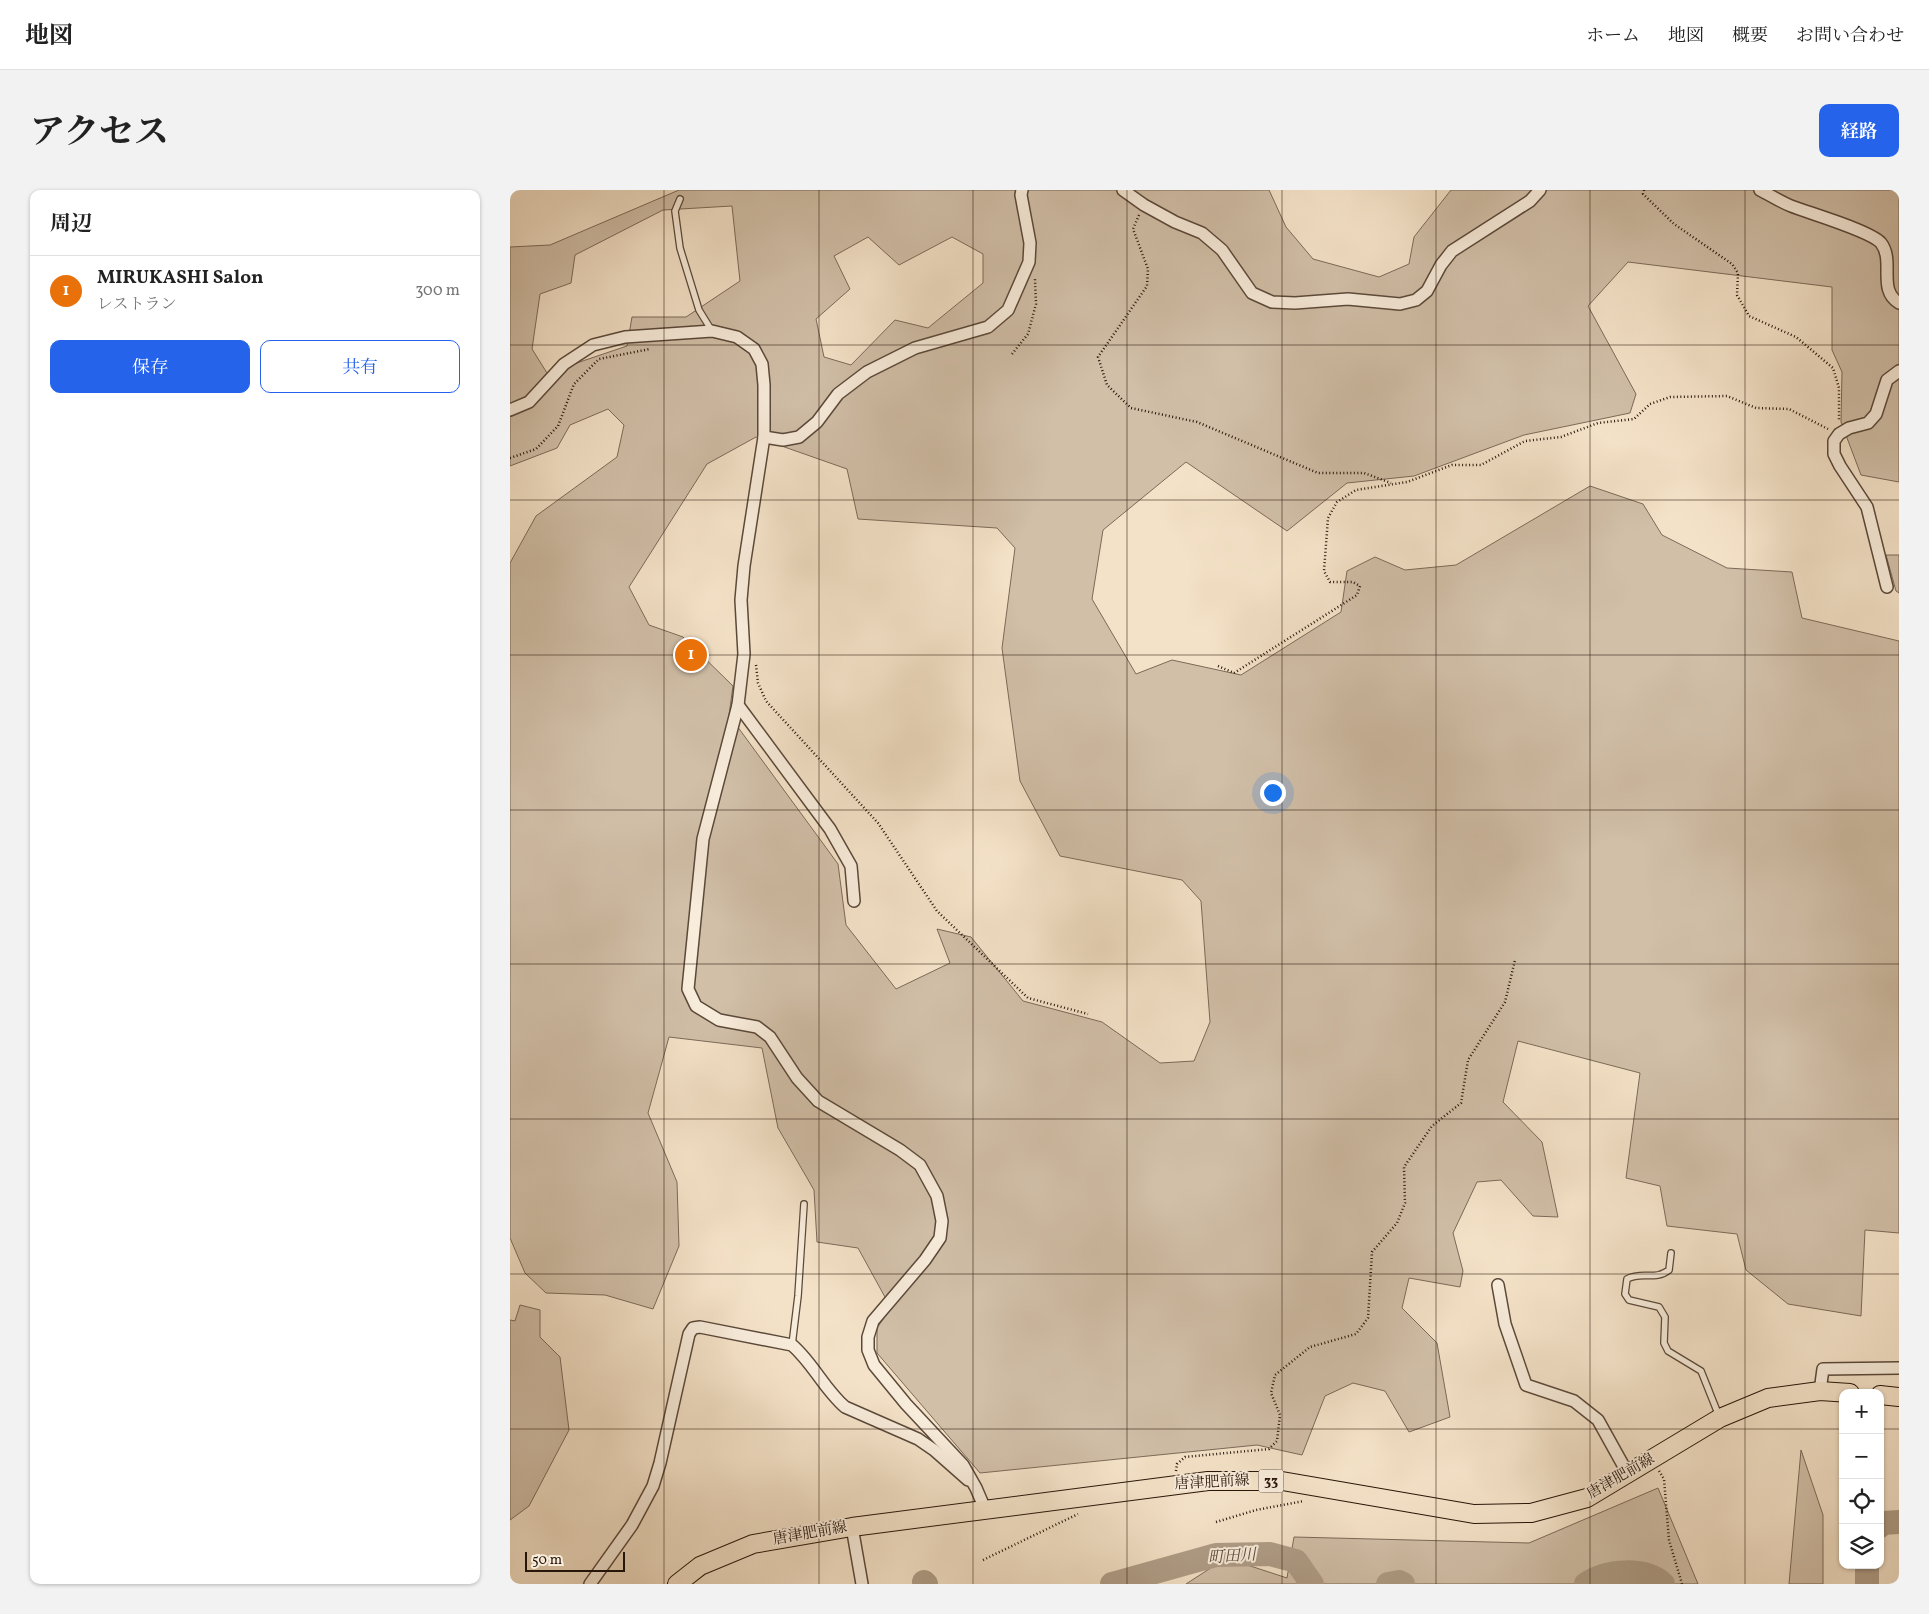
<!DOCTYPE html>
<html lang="ja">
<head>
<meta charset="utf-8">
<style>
  :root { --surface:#fff; --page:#f2f2f2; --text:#222; --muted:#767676; --line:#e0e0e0; --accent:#2563eb }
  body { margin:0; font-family:Vollkorn,"Noto Serif JP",serif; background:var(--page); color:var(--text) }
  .controls { position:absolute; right:15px; bottom:15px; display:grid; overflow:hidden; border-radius:10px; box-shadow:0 1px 4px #0004 }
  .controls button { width:45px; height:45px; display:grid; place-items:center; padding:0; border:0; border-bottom:1px solid var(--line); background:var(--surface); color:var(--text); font:25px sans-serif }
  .scale { position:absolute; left:15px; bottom:12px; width:100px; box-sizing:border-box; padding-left:5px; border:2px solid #28160a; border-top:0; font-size:14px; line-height:18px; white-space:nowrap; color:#28160a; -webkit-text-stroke:4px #f8ecdb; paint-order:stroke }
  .you { position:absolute; left:762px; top:602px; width:18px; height:18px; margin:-12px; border:4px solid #fff; border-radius:50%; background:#1a73e8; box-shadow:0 0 0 8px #1a73e833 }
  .badge { display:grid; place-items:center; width:32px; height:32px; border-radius:50%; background:var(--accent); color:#fff; font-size:16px; font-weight:700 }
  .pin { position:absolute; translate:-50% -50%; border:2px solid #fff; box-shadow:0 1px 5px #0006 }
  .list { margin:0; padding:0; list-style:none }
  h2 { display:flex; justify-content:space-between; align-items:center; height:65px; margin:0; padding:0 20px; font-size:21px }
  h2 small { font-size:16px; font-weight:400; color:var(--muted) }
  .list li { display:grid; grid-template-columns:32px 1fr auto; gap:15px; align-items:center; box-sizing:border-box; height:70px; padding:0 20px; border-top:1px solid var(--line) }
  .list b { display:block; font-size:19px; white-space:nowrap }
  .list p { margin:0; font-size:16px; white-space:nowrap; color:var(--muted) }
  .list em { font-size:16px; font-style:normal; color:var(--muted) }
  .actions { display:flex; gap:10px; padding:15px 20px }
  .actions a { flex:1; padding:11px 0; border:1px solid var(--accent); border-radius:10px; text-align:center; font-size:18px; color:var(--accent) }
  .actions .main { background:var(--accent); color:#fff }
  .icon { flex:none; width:28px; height:28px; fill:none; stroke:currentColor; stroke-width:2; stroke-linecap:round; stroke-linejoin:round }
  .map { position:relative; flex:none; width:1389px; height:1394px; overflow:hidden; border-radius:10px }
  header { display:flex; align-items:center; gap:30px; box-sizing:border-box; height:70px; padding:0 25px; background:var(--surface); border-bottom:1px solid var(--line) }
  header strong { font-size:24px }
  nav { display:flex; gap:28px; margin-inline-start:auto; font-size:18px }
  .intro { display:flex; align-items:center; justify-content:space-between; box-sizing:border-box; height:120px; padding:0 30px }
  h1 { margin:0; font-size:35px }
  .button { padding:12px 22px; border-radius:10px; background:var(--accent); color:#fff; font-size:18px; font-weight:700 }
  main { display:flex; gap:30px; padding:0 30px }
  aside { flex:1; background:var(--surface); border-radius:10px; box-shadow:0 1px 4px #0004 }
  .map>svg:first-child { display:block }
</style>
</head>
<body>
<header>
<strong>地図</strong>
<nav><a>ホーム</a><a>地図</a><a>概要</a><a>お問い合わせ</a></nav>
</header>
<div class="intro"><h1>アクセス</h1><a class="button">経路</a></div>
<main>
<aside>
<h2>周辺<small></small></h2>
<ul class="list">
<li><span class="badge" style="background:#e8710a">1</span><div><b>MIRUKASHI Salon</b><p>レストラン</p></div><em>300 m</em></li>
</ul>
<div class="actions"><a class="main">保存</a><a>共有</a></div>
</aside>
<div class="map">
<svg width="1389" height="1394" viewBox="0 0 1389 1394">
  <rect width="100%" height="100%" fill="#f4e2c8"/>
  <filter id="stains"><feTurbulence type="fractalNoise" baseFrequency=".004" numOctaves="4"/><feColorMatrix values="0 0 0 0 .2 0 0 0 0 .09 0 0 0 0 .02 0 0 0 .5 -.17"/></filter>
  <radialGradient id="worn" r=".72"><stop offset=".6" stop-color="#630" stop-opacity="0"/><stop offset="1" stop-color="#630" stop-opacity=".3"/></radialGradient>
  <!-- green -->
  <g fill="#d1bfa8" stroke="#7c6a59" fill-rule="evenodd">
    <path d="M169,0h590l17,37 27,32 66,18 30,-13 5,-27 37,-47h448v292l-38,-7 -20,-53 1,-50 -10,-22v-63l-204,-25 -40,44 48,88 -6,19 -106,22 -110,41 -67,7 -60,48 -101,-69 -83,68 -11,69 44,75 36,-14 69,15 100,-63 6,-41 28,-14 30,13 51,-5 134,-79 53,18 19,31 65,33 65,4 10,46 97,23v592l-34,-3 -4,86 -73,-12 -42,-34 -9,-36 -70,-8 -7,-40 -34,-8 14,-105 -122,-32 -15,61 39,40 16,75 -25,-1 -32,-36 -24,2 -24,51 10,38 -3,16 -51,-9 -7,30 35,35 13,74 -41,15 -24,-41 -32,-8 -28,13 -23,59 -45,-10 -277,28 -103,-120v-25l14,-20 -33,-60 -41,-6 -3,-52 -36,-62 -16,-80 -93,-11 -21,76 29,69 2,64 -26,63 -48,-14 -59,-2 -21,-20 -15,-35v-675l26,-47 81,-59 7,-32 -16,-16 -38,16 -13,23 -47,18v-219l40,-2zM222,16l8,75 -54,36h-54l-5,29 -80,27 -15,-24 8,-55 31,-11 4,-28 88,-45zM358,47l31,28 53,-28 31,17v29l-55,45 -33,-8 -44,45 -27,-8 -8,-38 34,-30 -16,-33zM246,247l91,32 11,50 139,9 18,20 -13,100 18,133 40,75 122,24 19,21 9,121 -16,39 -34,2 -58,-41 -79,-21 -52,-64 -34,-8 13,34 -54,26 -50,-64 -8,-61 -109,-149 4,-29 -50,-49 -34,-12 -20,-38 78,-123z"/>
    <path d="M1376,365h13v38l-3,-2z"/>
    <path d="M10,1115l20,5v27l20,20 9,73 -40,76 -19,14v-200l5,1z"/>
    <path d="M1291,1260l22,65v69h-34z"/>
    <path d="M1148,1298l40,96h-512l40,-26 61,20 7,-41 235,6z"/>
  </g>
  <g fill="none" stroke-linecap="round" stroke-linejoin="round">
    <!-- river -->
    <g stroke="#af9d87" stroke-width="24">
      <path d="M1370,1336l3,-3 16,-1"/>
      <path d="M414,1392l2,2"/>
      <path d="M602,1394l104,-29 54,-1 26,7 16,23"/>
      <path d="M878,1394l11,-2 4,2"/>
      <path d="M1076,1394c20,-14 59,-17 77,0"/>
      <path d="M1357,1394v-19"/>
    </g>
    <defs>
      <g id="lane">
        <path d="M170,9l-5,12 5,37 19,62 13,21"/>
        <path d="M1161,1063l-2,17c-14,11 -27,1 -42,9l-2,15 4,6 30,7 6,10 -1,26 4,8 33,20 18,45"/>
        <path d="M282,1155l6,-49 6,-92"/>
      </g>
      <g id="street">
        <path d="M613,0l21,15 31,17 27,11 20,17 30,43 20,9 23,1 53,-4 52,5 16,-4 11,-9 14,-26 11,-14 78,-50 10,-11"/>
        <path d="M1250,0c10,5 21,12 31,16 18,7 80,25 90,37 14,18 -4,47 18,60"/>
        <path d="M0,220l19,-8 35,-38 29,-19 32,-8 87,-6 25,6 17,12 8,15 2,21v52l-20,129 -3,34 3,54 -6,51 -35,134 -15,150 8,17 23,14 38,7 13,10 27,41 21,23 82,49 20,15 17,31 5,25 -2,17 -15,22 -52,61 -5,16v13l6,15 32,39 57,61 13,23 9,21"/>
        <path d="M254,247l19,3 16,-3 18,-15 21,-28 29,-22 48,-24 73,-21 20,-17 21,-48 1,-19 -9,-48 1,-5"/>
        <path d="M1377,397l-20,-80 -27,-41 -6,-12v-13l5,-7 10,-6 19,-5 8,-9 11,-34 12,-9"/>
        <path d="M228,515l92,124 21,37 3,35"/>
        <path d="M988,1095l7,39 21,61 48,16 24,19 30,54"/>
        <path d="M1310,1201l3,-22 76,-1"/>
        <path d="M342,1337l10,57"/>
        <path d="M80,1394l42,-59 21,-39 7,-23 29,-129 4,-6 7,-1 92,18c21,18 32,44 53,62l73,32 16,11 34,30"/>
      </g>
      <g id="primary">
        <path d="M1370,1205l19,2"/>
        <path d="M167,1394l23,-18 53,-22 99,-17 356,-46h74l192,33 57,-1 56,-15 133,-80 48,-20 52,-7 30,2"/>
      </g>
    </defs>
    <!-- lane casing -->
    <use href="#lane" stroke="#5b493a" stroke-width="8"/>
    <!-- street casing -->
    <use href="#street" stroke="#5b493a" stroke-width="14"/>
    <!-- primary casing -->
    <use href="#primary" stroke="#28160a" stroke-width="20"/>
    <!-- path -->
    <g stroke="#28160a" stroke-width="2.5" stroke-dasharray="1 2.5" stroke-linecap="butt">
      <path d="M1134,0l-1,4 31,30 58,40 6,9 -1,22 12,21 47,21 37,31 6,20v32"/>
      <path d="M629,25l-6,14 15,40 -1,17 -49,71 9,28 24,23 66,14 121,51h46l27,10"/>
      <path d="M502,164l16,-20 8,-30 -1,-25"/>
      <path d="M0,268l26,-9 22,-23 16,-42 25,-25 51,-10"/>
      <path d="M246,475l2,18 8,18 112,122 59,88 91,87 60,16"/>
      <path d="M708,476l16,7 123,-78 3,-9 -7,-4h-23l-6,-11 4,-53 9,-16 19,-12 51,-8 45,-17h29l44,-24 36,-4 37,-14 36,-4 16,-15 20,-7 57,-1 29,12 33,1 39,20"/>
      <path d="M666,1281l1,-7 8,-7 84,-8 8,-8 3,-26 -9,-22 4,-18 35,-28 46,-13 12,-16 4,-66 25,-29 8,-20 -1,-36 28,-41 29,-23 7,-43 37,-58 10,-42"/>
      <path d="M1149,1281l5,8 5,61 13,44"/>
      <path d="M706,1332l40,-12 48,-9"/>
      <path d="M473,1370l95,-46"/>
    </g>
    <!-- lane -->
    <use href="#lane" stroke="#f8ecdb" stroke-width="5.5"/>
    <!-- street -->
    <use href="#street" stroke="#f8ecdb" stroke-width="11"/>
    <!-- primary -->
    <use href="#primary" stroke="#f4e2c8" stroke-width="18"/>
  </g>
  <!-- grid -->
  <path fill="none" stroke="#28160a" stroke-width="1" stroke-opacity="0.55" d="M154,0v1394M309,0v1394M463,0v1394M617,0v1394M772,0v1394M926,0v1394M1080,0v1394M1235,0v1394M0,155h1389M0,310h1389M0,465h1389M0,620h1389M0,774h1389M0,929h1389M0,1084h1389M0,1239h1333M1370,1239h19"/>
  <g text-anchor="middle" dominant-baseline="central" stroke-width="4" stroke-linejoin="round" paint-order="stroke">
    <!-- shield labels -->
    <rect fill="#f8ecdb" stroke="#665649" stroke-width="1" x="748.5" y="1279.5" width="25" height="23" rx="4"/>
    <g font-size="14" font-weight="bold" fill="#28160a">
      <text x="761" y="1291">33</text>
    </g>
    <!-- street labels -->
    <g font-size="15" fill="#28160a" stroke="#f8ecdb">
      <text transform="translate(1111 1287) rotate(-30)">唐津肥前線</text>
      <text transform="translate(702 1293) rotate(-3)">唐津肥前線</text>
      <text transform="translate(300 1344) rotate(-10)">唐津肥前線</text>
    </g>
    <!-- water labels -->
    <g font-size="16" font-style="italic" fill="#5e4c3c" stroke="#f8ecdb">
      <text transform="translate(722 1367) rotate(-4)">町田川</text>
    </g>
  </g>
  <rect width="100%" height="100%" filter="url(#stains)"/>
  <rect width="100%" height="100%" fill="url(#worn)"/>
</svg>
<div class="controls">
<button>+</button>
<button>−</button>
<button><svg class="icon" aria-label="locate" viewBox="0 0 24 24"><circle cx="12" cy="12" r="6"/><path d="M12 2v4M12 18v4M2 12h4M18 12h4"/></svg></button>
<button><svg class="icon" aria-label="layers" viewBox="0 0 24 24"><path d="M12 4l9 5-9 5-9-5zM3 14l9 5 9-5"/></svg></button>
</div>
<div class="scale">50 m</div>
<div class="you"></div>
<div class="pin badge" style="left:181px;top:465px;background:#e8710a">1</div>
</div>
</main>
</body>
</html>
